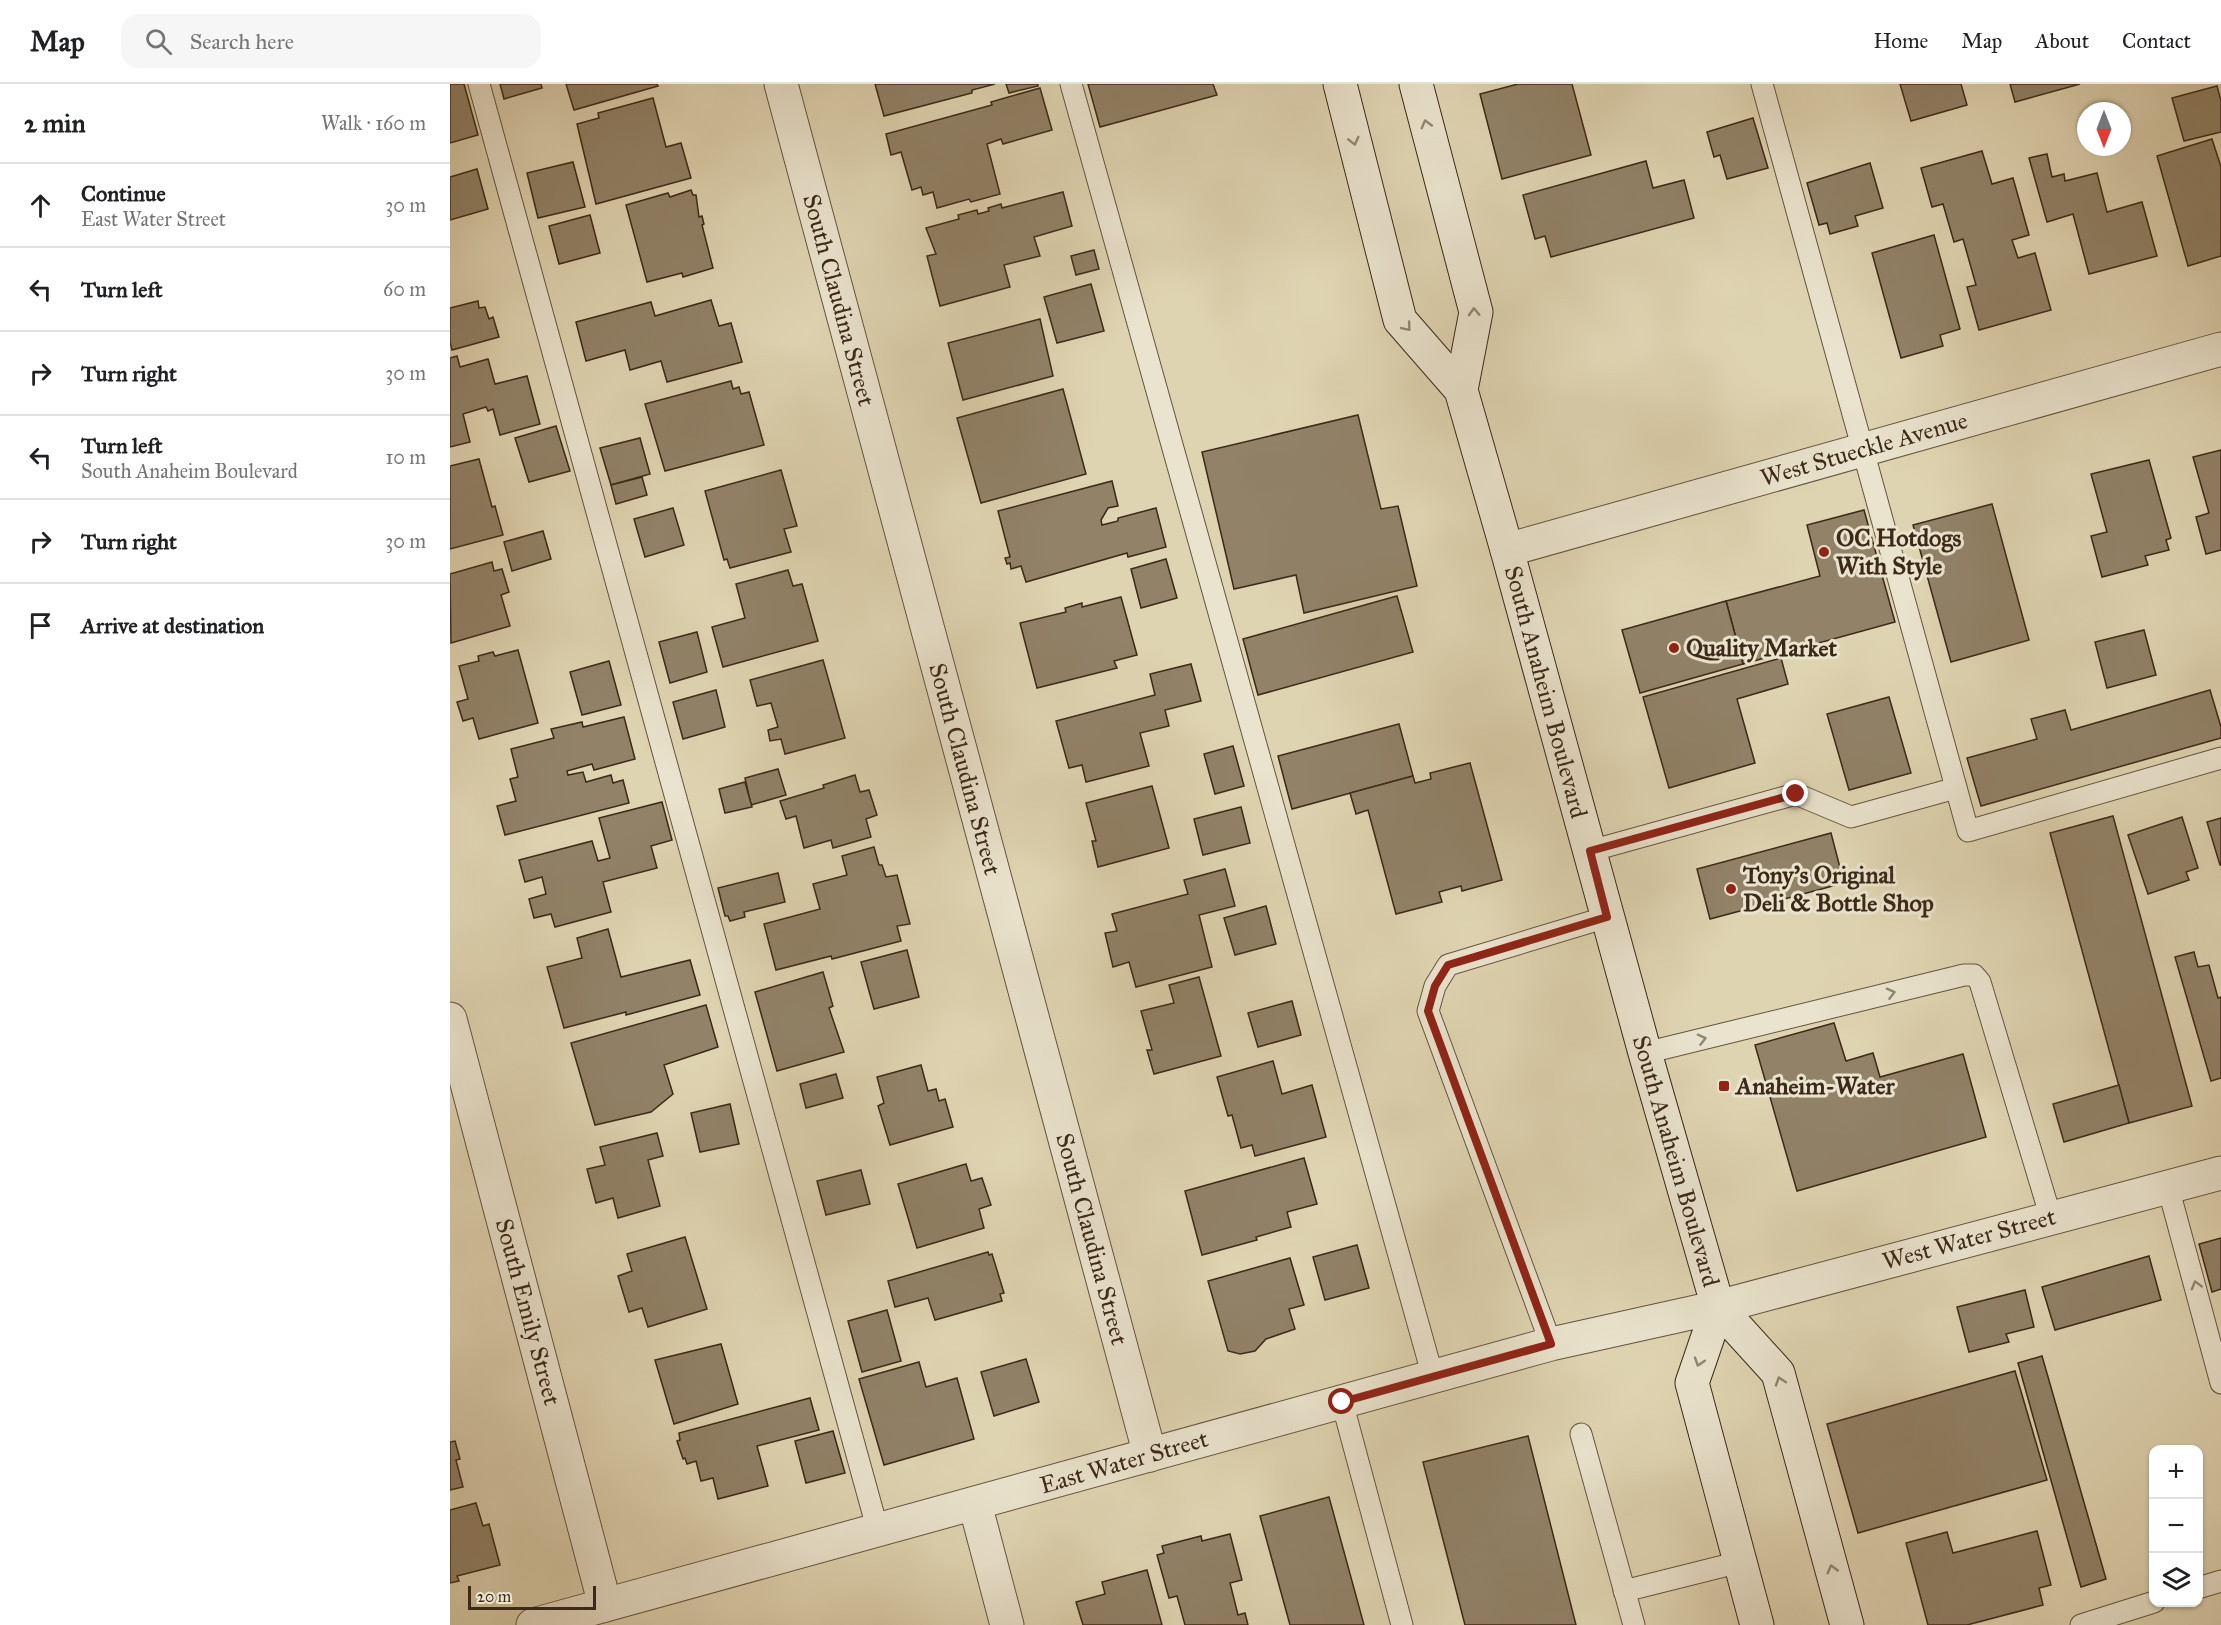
<!DOCTYPE html>
<html lang="en">
<head>
<meta charset="utf-8">
<style>
  :root { --surface:#fff; --page:#f6f6f6; --text:#202124; --muted:#757577; --line:#e0e0e0 }
  body { margin:0; font-family:"IM FELL Great Primer",serif; background:var(--page); color:var(--text) }
  .controls { position:absolute; right:18px; bottom:18px; display:grid; overflow:hidden; border-radius:12px; box-shadow:0 2px 4px #0004 }
  .controls button { width:54px; height:54px; display:grid; place-items:center; padding:0; border:0; border-bottom:2px solid var(--line); background:var(--surface); color:var(--text); font:30px sans-serif }
  .compass { position:absolute; left:1627px; top:18px; width:54px; height:54px; border-radius:50%; background:var(--surface); box-shadow:0 2px 4px #0004; rotate:180deg }
  .scale { position:absolute; left:18px; bottom:15px; width:128px; box-sizing:border-box; padding-left:6px; border:3px solid #3c2918; border-top:0; font-size:16px; line-height:21px; white-space:nowrap; color:#3c2918; -webkit-text-stroke:4px #eae3cd; paint-order:stroke }
  .stop { position:absolute; width:18px; height:18px; margin:-14px; border:4px solid #8f2418; border-radius:50%; background:#fff }
  .stop.end { background:#8f2418; border-color:#fff; box-shadow:0 2px 6px #0008 }
  .list { margin:0; padding:0; list-style:none }
  h2 { display:flex; justify-content:space-between; align-items:center; height:78px; margin:0; padding:0 24px; font-size:26px }
  h2 small { font-size:20px; font-weight:400; color:var(--muted) }
  .list li { display:grid; grid-template-columns:39px 1fr auto; gap:18px; align-items:center; box-sizing:border-box; height:84px; padding:0 24px; border-top:2px solid var(--line) }
  .list b { display:block; font-size:22px; white-space:nowrap }
  .list p { margin:0; font-size:20px; white-space:nowrap; color:var(--muted) }
  .list em { font-size:20px; font-style:normal; color:var(--muted) }
  .icon { flex:none; width:33px; height:33px; fill:none; stroke:currentColor; stroke-width:2; stroke-linecap:round; stroke-linejoin:round }
  .map { position:relative; flex:none; width:1771px; height:1541px; overflow:hidden }
  header { display:flex; align-items:center; gap:36px; box-sizing:border-box; height:84px; padding:0 30px; background:var(--surface); border-bottom:2px solid var(--line) }
  header strong { font-size:28px }
  nav { display:flex; gap:33px; margin-inline-start:auto; font-size:21px }
  .search { width:420px; height:54px; background:var(--page); display:flex; align-items:center; gap:15px; box-sizing:border-box; padding:0 21px; border-radius:18px; color:var(--muted); font-size:22px }
  main { display:flex }
  aside { flex:1; background:var(--surface) }
  .map>svg:first-child { display:block }
</style>
</head>
<body>
<header>
<strong>Map</strong>
<div class="search"><svg class="icon" aria-label="search" viewBox="0 0 24 24"><circle cx="10" cy="10" r="6"/><path d="M15 15l6 6"/></svg>Search here</div>
<nav><a>Home</a><a>Map</a><a>About</a><a>Contact</a></nav>
</header>
<main>
<aside>
<h2>2 min<small>Walk · 160 m</small></h2>
<ul class="list">
<li><svg class="icon" aria-label="ahead" viewBox="0 0 24 24"><path d="M12 20V5M6 11l6-6 6 6"/></svg><div><b>Continue</b><p>East Water Street</p></div><em>30 m</em></li>
<li><svg class="icon" aria-label="left" viewBox="0 0 24 24"><path d="M17 20v-9H6M10 6l-5 5 5 5"/></svg><div><b>Turn left</b></div><em>60 m</em></li>
<li><svg class="icon" aria-label="right" viewBox="0 0 24 24"><path d="M7 20v-9h11M14 6l5 5-5 5"/></svg><div><b>Turn right</b></div><em>30 m</em></li>
<li><svg class="icon" aria-label="left" viewBox="0 0 24 24"><path d="M17 20v-9H6M10 6l-5 5 5 5"/></svg><div><b>Turn left</b><p>South Anaheim Boulevard</p></div><em>10 m</em></li>
<li><svg class="icon" aria-label="right" viewBox="0 0 24 24"><path d="M7 20v-9h11M14 6l5 5-5 5"/></svg><div><b>Turn right</b></div><em>30 m</em></li>
<li><svg class="icon" aria-label="arrive" viewBox="0 0 24 24"><path d="M6 21V4h12l-3 4 3 4H6"/></svg><div><b>Arrive at destination</b></div></li>
</ul>
</aside>
<div class="map">
<svg width="1771" height="1541" viewBox="0 0 1771 1541">
  <rect width="100%" height="100%" fill="#dfd4b2"/>
  <filter id="stains"><feTurbulence type="fractalNoise" baseFrequency=".00333" numOctaves="4"/><feColorMatrix values="0 0 0 0 .2 0 0 0 0 .09 0 0 0 0 .02 0 0 0 .5 -.17"/></filter>
  <radialGradient id="worn" r=".72"><stop offset=".6" stop-color="#630" stop-opacity="0"/><stop offset="1" stop-color="#630" stop-opacity=".3"/></radialGradient>
  <!-- building -->
  <g fill="#918268" stroke="#3c2918" stroke-width="1.5">
    <path d="M0,0h14l14,51 -28,8z"/>
    <path d="M50,0h41l1,4 -38,11z"/>
    <path d="M116,0h91l1,2 -84,24z"/>
    <path d="M425,0h120l-23,6v3l-88,23z"/>
    <path d="M556,0h32v2l-29,7z"/>
    <path d="M638,0h125l4,11 -117,32z"/>
    <path d="M1068,0h54l19,71 -89,24 -22,-85z"/>
    <path d="M1450,0h61l6,21 -56,16z"/>
    <path d="M1560,0h70l-65,18z"/>
    <path d="M1767,2l4,15v31l-37,9 -12,-43z"/>
    <path d="M590,4l12,42 -49,14 -2,-5 -14,5 13,50 -29,8 -2,-3 -32,9 -4,-16 -10,3 -2,-8 -9,3 -11,-38 -10,3 -5,-21 106,-29 -1,-3z"/>
    <path d="M203,14l13,49 15,-4 10,35 -95,26 -19,-80 22,-6 -1,-5z"/>
    <path d="M1303,34l15,50 -41,11 -7,-24 -6,2 -7,-25z"/>
    <path d="M1762,55l9,28v89l-33,10 -31,-110z"/>
    <path d="M1532,67l10,33 21,-6 16,57 -17,5 6,18 17,-5 16,57 -72,20 -12,-43 9,-2 -13,-46 -9,3 -11,-38 -11,3 -11,-39z"/>
    <path d="M1597,70l5,23 12,-3 1,7 32,-8 10,39 35,-10 15,54 -68,18 -16,-60 -26,8 -18,-64z"/>
    <path d="M1196,77l7,27 31,-8 10,38 -143,39 -6,-21 -10,3 -12,-44z"/>
    <path d="M123,78l12,45 -47,11 -11,-45z"/>
    <path d="M1420,79l13,45 -28,8 3,10 -28,8 -3,-11 -8,2 -12,-42z"/>
    <path d="M27,85l11,40 -38,11v-43z"/>
    <path d="M241,106l2,5h3l3,22 3,-1 2,8 -2,1 11,43 -30,9 -1,-4 -35,9 -21,-77 42,-12 2,4z"/>
    <path d="M613,108l9,34 -38,11 6,19 -36,9 6,22 -70,19 -13,-50 9,-2 -10,-26 33,-9 -1,-4 19,-5 1,4 11,-3 -1,-3 13,-4 1,4z"/>
    <path d="M140,131l10,38 -41,11 -10,-38z"/>
    <path d="M1484,151l26,94 -20,6 3,11 -42,12 -29,-105z"/>
    <path d="M644,166l5,19 -23,6 -5,-19z"/>
    <path d="M641,200l13,47 -47,12 -13,-46z"/>
    <path d="M261,216l8,26 12,-3 11,39 -75,20 -6,-21 -31,9 -5,-20 -39,11 -10,-39 75,-20 4,14z"/>
    <path d="M28,217l1,7 6,-1 4,12 4,-2 6,20 -47,13 -2,-8v-34z"/>
    <path d="M590,235l13,57 -90,24 -15,-57z"/>
    <path d="M7,272l3,11 28,-8 7,25 32,-8 13,48 -40,11 -7,-26 -5,2 -2,-4 -23,7 7,28 -20,5v-89z"/>
    <path d="M281,297l2,8 6,-2 2,7 8,-2 15,53 -99,26 -20,-67z"/>
    <path d="M613,305l23,85 -105,29 -24,-85z"/>
    <path d="M908,331l23,94 17,-3 19,80 -113,27 -8,-38 -62,14 -32,-137z"/>
    <path d="M106,342l14,45 -41,11 -14,-44z"/>
    <path d="M190,354l10,36 -39,11 -11,-37z"/>
    <path d="M1771,366v100l-15,4 -10,-37 13,-4 -16,-56z"/>
    <path d="M29,375l13,48 3,-1 8,29 -53,14v-83z"/>
    <path d="M1699,376l22,78 -5,2 3,10 -24,6 3,9 -46,12 -11,-41 16,-4 -16,-58z"/>
    <path d="M331,386l16,56 -13,3 7,23 -61,16 -3,-9 -3,1 -19,-69z"/>
    <path d="M192,393l5,18 -31,9 -5,-19z"/>
    <path d="M662,397l6,25 -10,2 -7,12 1,5 16,-4v-3l38,-10 10,39 -38,10 -1,-4 -101,29 -5,-16 -10,3 -1,-6 -3,1 -2,-6 5,-1 -12,-46z"/>
    <path d="M1542,420l37,136 -78,22 -38,-137z"/>
    <path d="M223,424l11,37 -39,12 -11,-38z"/>
    <path d="M1414,426l31,112 -152,42 -17,-63 94,-25 -13,-51z"/>
    <path d="M93,447l8,28 -39,12 -8,-29z"/>
    <path d="M716,475l11,39 -36,10 -10,-39z"/>
    <path d="M42,478l2,9 8,-2 7,23 -8,3 9,31 -59,17 -1,-69z"/>
    <path d="M338,486l5,16 9,-2 16,57 -95,26 -11,-40 33,-9 -9,-34z"/>
    <path d="M947,512l16,56 -155,43 -15,-56z"/>
    <path d="M671,513l16,58 -23,6 3,7 -80,20 -17,-65 46,-11 -1,-4 17,-5v4z"/>
    <path d="M1276,517l17,63 -103,29 -18,-63z"/>
    <path d="M1694,546l12,45 -49,13 -12,-46z"/>
    <path d="M247,548l10,40 -37,11 -11,-41z"/>
    <path d="M68,566l20,73 -59,16 -6,-21 -10,3 -6,-19 11,-3 -9,-33 20,-5 -1,-5 15,-4 2,4z"/>
    <path d="M1331,574l7,26 -51,15 18,64 -86,25 -26,-91z"/>
    <path d="M373,576l22,78 -60,16 -4,-15 -11,2 -2,-11 10,-3 -7,-24 -14,3 -7,-26z"/>
    <path d="M159,577l12,44 -39,10 -12,-43z"/>
    <path d="M741,580l10,37 -36,9 4,16 -29,7 9,33 -63,16 -4,-17 -13,3 -13,-47 99,-26 -5,-21z"/>
    <path d="M266,606l9,37 -42,12 -10,-37z"/>
    <path d="M1760,606l11,37v11l-240,68 -14,-48 70,-19 -6,-20 34,-9 6,20z"/>
    <path d="M1439,613l22,76 -62,17 -22,-76z"/>
    <path d="M174,633l11,42 -41,11 -2,-6 -25,7 1,4 15,-3 3,10 25,-7 2,8 10,-3 6,23 -124,32 -8,-29 19,-5 -6,-22 8,-2 -7,-28 43,-11 -3,-9 31,-7 1,5z"/>
    <path d="M949,640l14,52 -121,33 -14,-53z"/>
    <path d="M783,662l11,40 -29,8 -11,-40z"/>
    <path d="M1020,679l32,117 -40,11 -1,-5 -22,6 3,10 -46,12 -28,-104 -12,4 -6,-21 63,-17 2,7 16,-4 -1,-6z"/>
    <path d="M328,685l8,26 -35,10 -6,-27z"/>
    <path d="M405,691l5,17 9,-2 8,25 -11,4 5,18 -38,11 -2,-8 -27,8 -8,-32 -10,3 -6,-18 44,-13 -1,-3z"/>
    <path d="M295,698l7,25 -27,6 -6,-24z"/>
    <path d="M702,702l17,62 -71,19 -6,-26h4l-10,-38z"/>
    <path d="M212,718l10,38 -21,6 6,22 -54,14 8,30 -56,15 -4,-13 -17,4 -5,-19 17,-5 -4,-17 -17,5 -6,-22 73,-19 6,20 12,-3 -11,-40z"/>
    <path d="M791,723l9,36 -47,12 -9,-36z"/>
    <path d="M1663,732l79,290 -63,17 -79,-290z"/>
    <path d="M1732,733l16,51 -12,4 3,8 -41,14 -20,-59z"/>
    <path d="M1771,734v47h-1l-13,-43z"/>
    <path d="M1381,749l13,50 -134,36 -13,-50z"/>
    <path d="M424,763l5,18h3l4,12 11,-2 13,49 -13,2 4,15 -69,18 -1,-3 -55,14 -12,-46 56,-15 -7,-25 34,-9 -5,-19z"/>
    <path d="M775,785l10,37 -36,9 13,52 -76,20 -7,-25 -16,5 -8,-34 12,-2 -5,-17 76,-20 -4,-14z"/>
    <path d="M328,789l7,29 -41,10 1,5 -15,4 -2,-5h-3l-7,-28z"/>
    <path d="M816,822l10,38 -41,11 -11,-37z"/>
    <path d="M158,845l13,48 69,-17 10,35 -74,20v-3l-62,16 -17,-61 35,-9 -5,-20z"/>
    <path d="M457,866l12,47 -45,12 -13,-47z"/>
    <path d="M1744,868l4,15 11,-2 9,33 3,-1v81l-10,3 -36,-124z"/>
    <path d="M373,888l10,34 -4,2 15,44 -67,19 -22,-79z"/>
    <path d="M749,893l22,79 -67,18 -7,-24h5l-11,-39 33,-8 -5,-18z"/>
    <path d="M842,917l9,34 -43,12 -10,-34z"/>
    <path d="M256,921l12,42 -54,18 9,29 -22,18 -56,13 -24,-82z"/>
    <path d="M1384,939l12,38 27,-8 7,24 83,-23 23,83 -189,54 -42,-146z"/>
    <path d="M823,977l9,33 30,-9 14,52 -71,19 -3,-11 -11,3 -9,-33 -4,1 -11,-39z"/>
    <path d="M471,981l7,26 8,-2 3,12 6,-2 8,28 -63,18 -12,-39 6,-3 -7,-26z"/>
    <path d="M386,990l7,24 -37,10 -6,-24z"/>
    <path d="M1669,1001l10,38 -65,19 -11,-38z"/>
    <path d="M280,1020l9,40 -39,8 -9,-39z"/>
    <path d="M207,1049l6,23 -15,4 12,46 -42,12 -5,-20 -17,5 -9,-34 18,-4 -5,-18z"/>
    <path d="M854,1074l13,46 -30,8 4,15 -35,10 1,3 -55,15 -17,-64z"/>
    <path d="M516,1080l5,17 11,-3 9,27 -12,4 5,19 -67,20 -19,-64z"/>
    <path d="M411,1086l9,34 -44,11 -9,-34z"/>
    <path d="M235,1153l22,72 -59,18 -6,-19 -13,4 -11,-36 14,-5 -5,-17z"/>
    <path d="M1771,1154v51l-9,3 -13,-48z"/>
    <path d="M907,1161l12,43 -44,12 -12,-43z"/>
    <path d="M538,1168l1,3 3,-1 12,39 -4,1 2,7 -67,19 -7,-22 -33,9 -7,-26z"/>
    <path d="M1699,1172l12,44 -106,30 -13,-43z"/>
    <path d="M840,1174l14,47 -15,4 6,20 -29,10 -11,12 -15,3 -12,-3 -20,-70z"/>
    <path d="M1575,1206l9,37 -28,7 3,8 -40,10 -12,-45z"/>
    <path d="M437,1226l14,51 -39,11 -14,-51z"/>
    <path d="M271,1260l17,60 -64,20 -19,-64z"/>
    <path d="M1592,1272l64,223 -25,8 -63,-224z"/>
    <path d="M576,1275l13,43 -45,14 -13,-44z"/>
    <path d="M469,1278l7,25 31,-9 17,61 -90,26 -25,-86z"/>
    <path d="M1565,1287l32,109 -189,53 -31,-109z"/>
    <path d="M360,1314l9,32 -62,16 11,40 -50,13 -5,-21 -12,3 -5,-20 -9,3 -2,-6 -2,1 -6,-18 3,-1 -1,-7z"/>
    <path d="M383,1347l12,42 -39,10 -11,-42z"/>
    <path d="M1078,1352l48,189h-111l-42,-163z"/>
    <path d="M5,1357l5,18 -4,1 7,27 -13,3v-48z"/>
    <path d="M879,1413l35,128h-74l-30,-109z"/>
    <path d="M26,1419l7,23 6,-2 11,41 -43,11 2,5 -9,2v-73z"/>
    <path d="M1587,1447l14,54 -12,3 4,17 -76,20h-39l-22,-82 41,-11 6,21z"/>
    <path d="M780,1450l12,46 -12,3 8,32 7,-2 3,12h-63l-8,-29 -8,2 -12,-43 7,-2 -2,-7 39,-10 1,5z"/>
    <path d="M697,1486l15,55h-79l-7,-23 29,-8 -3,-12z"/>
  </g>
  <g fill="none" stroke-linecap="round" stroke-linejoin="round">
    <defs>
      <g id="lane">
        <path d="M29,0l399,1447"/>
        <path d="M621,0l362,1293"/>
        <path d="M1312,0l206,747 253,-73"/>
        <path d="M1140,767l206,-57 55,23 105,-29"/>
        <path d="M1195,969l319,-78h10l6,7 71,236"/>
        <path d="M1718,1103l53,196"/>
        <path d="M1101,1260l-123,-333 7,-25 13,-21 159,-48"/>
        <path d="M892,1318l60,223"/>
        <path d="M1131,1350l53,191"/>
        <path d="M1748,1504l23,-7"/>
        <path d="M1174,1507l116,-29"/>
        <path d="M1631,1541l73,-23"/>
      </g>
      <g id="street">
        <path d="M331,0l369,1371"/>
        <path d="M1057,466l714,-201"/>
        <path d="M0,935l155,586"/>
        <path d="M525,1420l32,121"/>
        <path d="M83,1541l1018,-281 167,-37 503,-134"/>
      </g>
      <g id="secondary">
        <path d="M890,0l60,236 61,70 46,160 138,503 73,254 60,66 69,252"/>
        <path d="M966,0l60,228 -15,78"/>
        <path d="M1268,1223l-26,76 65,242"/>
      </g>
    </defs>
    <!-- lane casing -->
    <use href="#lane" stroke="#65543e" stroke-width="23"/>
    <!-- street casing -->
    <use href="#street" stroke="#65543e" stroke-width="35"/>
    <!-- secondary casing -->
    <use href="#secondary" stroke="#3c2918" stroke-width="35"/>
    <!-- lane -->
    <use href="#lane" stroke="#eae3cd" stroke-width="21"/>
    <!-- street -->
    <use href="#street" stroke="#eae3cd" stroke-width="33"/>
    <!-- secondary -->
    <use href="#secondary" stroke="#eae3cd" stroke-width="33"/>
  </g>
  <!-- one-way arrows -->
  <defs><path id="oneway-chevron" d="M-2-3.5L2.5 0L-2 3.5" fill="none" stroke-width="1.6" stroke-linecap="round" stroke-linejoin="round" transform="scale(1.5)"/></defs>
  <g stroke="#938672">
    <use href="#oneway-chevron" transform="translate(976 40) rotate(-105)"/>
    <use href="#oneway-chevron" transform="translate(904 57) rotate(76)"/>
    <use href="#oneway-chevron" transform="translate(1024 228) rotate(-92)"/>
    <use href="#oneway-chevron" transform="translate(957 243) rotate(50)"/>
    <use href="#oneway-chevron" transform="translate(1441 909) rotate(-14)"/>
    <use href="#oneway-chevron" transform="translate(1252 955) rotate(-14)"/>
    <use href="#oneway-chevron" transform="translate(1746 1201) rotate(-106)"/>
    <use href="#oneway-chevron" transform="translate(1249 1278) rotate(108)"/>
    <use href="#oneway-chevron" transform="translate(1330 1297) rotate(-108)"/>
    <use href="#oneway-chevron" transform="translate(1382 1485) rotate(-105)"/>
  </g>
  <g fill="none" stroke-linecap="round" stroke-linejoin="round">
    <!-- route -->
    <path stroke="#8f2418" stroke-width="8" d="M892,1318l209,-58 -123,-333 7,-25 13,-21 159,-48 -17,-66 206,-57"/>
  </g>
  <!-- markers -->
  <g fill="#8f2418" stroke="#eae3cd" stroke-width="2">
    <circle cx="1374" cy="468" r="6"/>
    <circle cx="1224" cy="564" r="6"/>
    <circle cx="1281" cy="805" r="6"/>
    <rect x="1268" y="996" width="12" height="12" rx="3"/>
  </g>
  <g text-anchor="middle" dominant-baseline="central" stroke-width="6" stroke-linejoin="round" paint-order="stroke">
    <!-- street labels -->
    <g font-size="24" fill="#3c2918" stroke="#eae3cd">
      <text transform="translate(389 216) rotate(75)">South Claudina Street</text>
      <text transform="translate(1414 365) rotate(-16)">West Stueckle Avenue</text>
      <text transform="translate(1096 608) rotate(75)">South Anaheim Boulevard</text>
      <text transform="translate(515 685) rotate(75)">South Claudina Street</text>
      <text transform="translate(1226 1077) rotate(74)">South Anaheim Boulevard</text>
      <text transform="translate(642 1155) rotate(75)">South Claudina Street</text>
      <text transform="translate(1519 1155) rotate(-15)">West Water Street</text>
      <text transform="translate(78 1228) rotate(75)">South Emily Street</text>
      <text transform="translate(674 1378) rotate(-16)">East Water Street</text>
    </g>
    <!-- poi labels -->
    <g font-size="24" font-weight="bold" fill="#3c2918" stroke="#eae3cd" text-anchor="start">
      <text x="1386" y="454">OC Hotdogs<tspan x="1386" dy="28">With Style</tspan></text>
      <text x="1236" y="564">Quality Market</text>
      <text x="1293" y="791">Tony's Original<tspan x="1293" dy="28">Deli &amp; Bottle Shop</tspan></text>
      <text x="1286" y="1002">Anaheim-Water</text>
    </g>
  </g>
  <rect width="100%" height="100%" filter="url(#stains)"/>
  <rect width="100%" height="100%" fill="url(#worn)"/>
</svg>
<div class="controls">
<button>+</button>
<button>−</button>
<button><svg class="icon" aria-label="layers" viewBox="0 0 24 24"><path d="M12 4l9 5-9 5-9-5zM3 14l9 5 9-5"/></svg></button>
</div>
<svg class="compass" viewBox="-18 -18 36 36"><path d="M0-13l5 13h-10z" fill="#e53935"/><path d="M0 13l5-13h-10z" fill="#757577"/></svg>
<div class="scale">20 m</div>
<div class="stop" style="left:892px;top:1318px"></div>
<div class="stop end" style="left:1346px;top:710px"></div>
</div>
</main>
</body>
</html>
